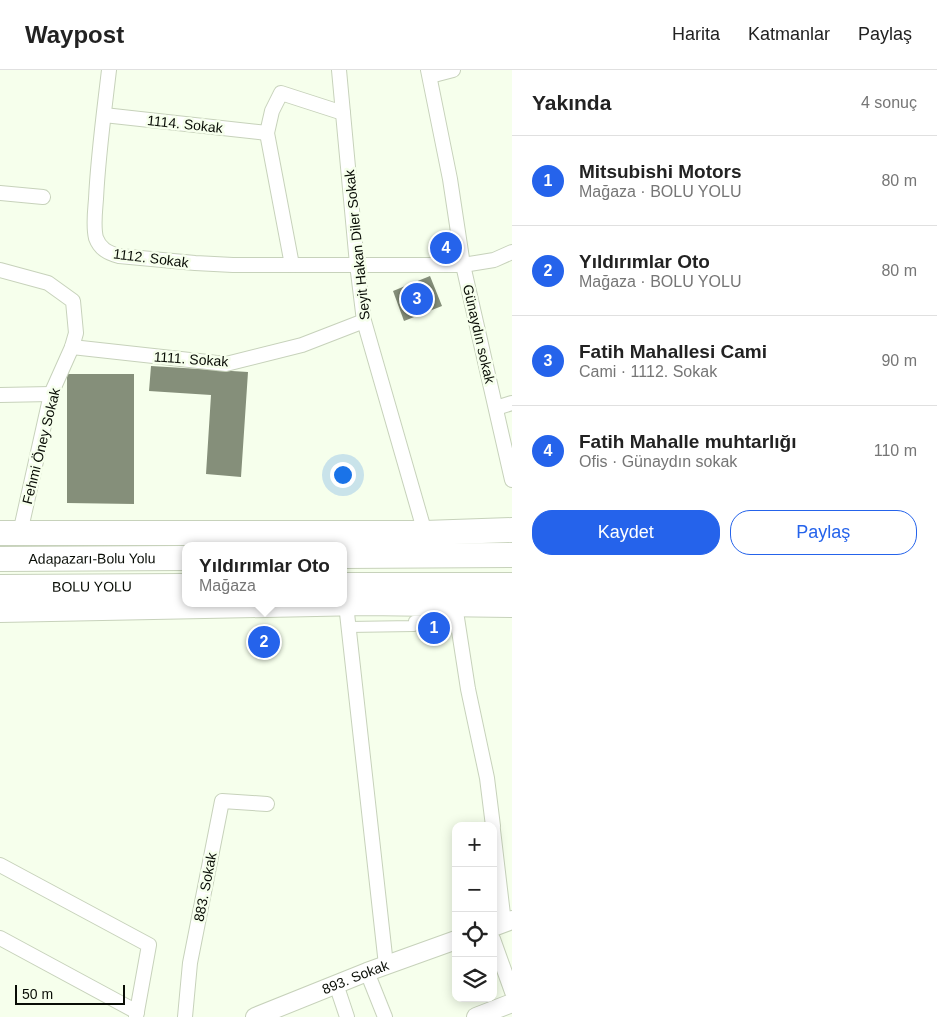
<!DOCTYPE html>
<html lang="tr">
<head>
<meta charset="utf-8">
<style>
  :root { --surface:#fff; --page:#f6f6f6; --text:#222; --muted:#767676; --line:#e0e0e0; --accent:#2563eb }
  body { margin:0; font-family:Helvetica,sans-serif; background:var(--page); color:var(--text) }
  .controls { position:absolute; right:15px; bottom:15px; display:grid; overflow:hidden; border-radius:10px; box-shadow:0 2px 12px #0003 }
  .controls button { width:45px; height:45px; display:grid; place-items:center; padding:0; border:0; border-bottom:1px solid var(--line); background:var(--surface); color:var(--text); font:25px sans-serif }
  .scale { position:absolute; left:15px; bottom:12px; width:110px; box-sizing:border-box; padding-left:5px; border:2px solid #090d06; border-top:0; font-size:14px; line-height:18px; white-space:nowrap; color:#090d06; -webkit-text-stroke:4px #f6ffec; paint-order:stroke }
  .you { position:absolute; left:342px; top:404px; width:18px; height:18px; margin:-12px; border:4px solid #fff; border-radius:50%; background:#1a73e8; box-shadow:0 0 0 8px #1a73e833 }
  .badge { display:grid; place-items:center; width:32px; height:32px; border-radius:50%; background:var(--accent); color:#fff; font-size:16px; font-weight:700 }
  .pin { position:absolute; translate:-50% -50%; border:2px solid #fff; box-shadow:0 1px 5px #0006 }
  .popup { position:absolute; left:182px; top:472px; width:165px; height:65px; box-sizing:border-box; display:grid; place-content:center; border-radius:10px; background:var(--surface); filter:drop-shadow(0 1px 4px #0005); font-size:16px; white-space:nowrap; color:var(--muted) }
  .popup b { font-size:19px; color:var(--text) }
  .popup::after { content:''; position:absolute; left:50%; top:100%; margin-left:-10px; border:10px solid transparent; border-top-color:var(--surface) }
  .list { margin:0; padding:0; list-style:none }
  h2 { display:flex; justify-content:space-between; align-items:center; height:65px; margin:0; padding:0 20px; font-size:21px }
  h2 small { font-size:16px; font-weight:400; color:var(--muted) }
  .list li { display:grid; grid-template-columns:32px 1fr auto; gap:15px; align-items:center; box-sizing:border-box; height:90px; padding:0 20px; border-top:1px solid var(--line) }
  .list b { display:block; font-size:19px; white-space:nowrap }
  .list p { margin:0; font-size:16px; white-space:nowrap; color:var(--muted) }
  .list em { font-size:16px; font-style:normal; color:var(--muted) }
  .actions { display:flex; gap:10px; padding:15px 20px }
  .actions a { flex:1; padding:11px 0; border:1px solid var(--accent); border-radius:20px; text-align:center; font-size:18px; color:var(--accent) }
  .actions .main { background:var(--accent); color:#fff }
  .icon { flex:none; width:28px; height:28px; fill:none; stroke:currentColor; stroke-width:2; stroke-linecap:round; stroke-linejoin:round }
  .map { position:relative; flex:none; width:512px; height:947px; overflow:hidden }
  header { display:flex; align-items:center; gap:30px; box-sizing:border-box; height:70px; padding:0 25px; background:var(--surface); border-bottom:1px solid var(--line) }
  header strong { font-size:24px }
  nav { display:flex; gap:28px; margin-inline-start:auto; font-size:18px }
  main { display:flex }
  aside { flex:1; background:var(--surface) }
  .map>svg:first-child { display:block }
</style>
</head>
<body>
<header>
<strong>Waypost</strong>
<nav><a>Harita</a><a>Katmanlar</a><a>Paylaş</a></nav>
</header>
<main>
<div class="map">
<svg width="512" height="947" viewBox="0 0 512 947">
  <rect width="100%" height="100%" fill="#f6ffec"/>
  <!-- building -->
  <g fill="#858f7a">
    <path d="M430,206l12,30 -38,15 -11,-30z"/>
    <path d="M151,296l97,6 -7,105 -35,-3 5,-79 -62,-4z"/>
    <path d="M67,304h67v130l-67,-1z"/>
  </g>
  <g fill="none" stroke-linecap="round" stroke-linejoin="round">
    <defs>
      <path id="pedestrian" d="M348,557l66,-1v-5h44"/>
      <g id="minor">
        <path d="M109,0c-5,43 -11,86 -13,129 -1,13 -3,27 0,39 4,11 12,15 23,18l76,7 38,2h230l31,-5 18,-8"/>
        <path d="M339,0l18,194 7,57 61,212"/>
        <path d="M428,0l22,109 13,86 49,215"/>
        <path d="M430,6l23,-6"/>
        <path d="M104,45l163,18"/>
        <path d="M0,123l43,4"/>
        <path d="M292,195l-25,-132 5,-22 9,-18 62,20"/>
        <path d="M0,200l48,13 25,18 3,32 -4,14 -21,47 -31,139"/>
        <path d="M72,277l154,17 76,-19 62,-24"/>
        <path d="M0,325l51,-1"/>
        <path d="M496,338l16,-5"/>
        <path d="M346,534l40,361"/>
        <path d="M455,535l13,84 19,89 6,48"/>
        <path d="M493,760l11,93"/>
        <path d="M0,795l149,80 -13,72"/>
        <path d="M0,868l137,74"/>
        <path d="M493,869l19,53"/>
        <path d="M367,902l18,45"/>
        <path d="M336,914l11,33"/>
        <path d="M185,947l5,-54 32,-162 45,3"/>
      </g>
      <g id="tertiary">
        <path d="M493,857l19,-7"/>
        <path id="s1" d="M255,947l112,-45 89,-32"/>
        <path d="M476,947l36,-14"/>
      </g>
      <g id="trunk">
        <path d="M0,463h425l87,-3"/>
        <path d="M343,486l169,-1"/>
        <path id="s2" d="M0,489l185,-1"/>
        <path d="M343,515h169"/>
        <path id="s3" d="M0,517l185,-1"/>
        <path d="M0,540l365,-7 147,2"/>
      </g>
    </defs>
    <!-- pedestrian casing -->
    <use href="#pedestrian" stroke="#c7d2bb" stroke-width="12"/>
    <!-- minor casing -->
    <use href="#minor" stroke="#c7d2bb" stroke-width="16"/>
    <!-- tertiary casing -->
    <use href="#tertiary" stroke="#c7d2bb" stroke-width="20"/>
    <!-- trunk casing -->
    <use href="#trunk" stroke="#c7d2bb" stroke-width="26"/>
    <!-- pedestrian -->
    <use href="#pedestrian" stroke="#fff" stroke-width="10"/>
    <!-- minor -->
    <use href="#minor" stroke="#fff" stroke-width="14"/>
    <!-- tertiary -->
    <use href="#tertiary" stroke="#fff" stroke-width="18"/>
    <!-- trunk -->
    <use href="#trunk" stroke="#fff" stroke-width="24"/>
  </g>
  <g text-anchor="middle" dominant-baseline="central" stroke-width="5" stroke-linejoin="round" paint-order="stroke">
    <!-- street labels -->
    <g font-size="14" fill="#090d06" stroke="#f6ffec">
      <text transform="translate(185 54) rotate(6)">1114. Sokak</text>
      <text transform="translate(357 175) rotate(-96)">Seyit Hakan Diler Sokak</text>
      <text transform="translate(151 188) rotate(7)">1112. Sokak</text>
      <text transform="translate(479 264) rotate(77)">Günaydın sokak</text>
      <text transform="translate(191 289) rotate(4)">1111. Sokak</text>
      <text transform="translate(41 376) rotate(-76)">Fehmi Öney Sokak</text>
      <text stroke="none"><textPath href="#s2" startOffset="92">Adapazarı-Bolu Yolu</textPath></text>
      <text stroke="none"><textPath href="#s3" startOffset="92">BOLU YOLU</textPath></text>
      <text transform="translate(205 817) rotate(-79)">883. Sokak</text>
      <text stroke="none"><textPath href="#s1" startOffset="108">893. Sokak</textPath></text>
    </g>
  </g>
</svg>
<div class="controls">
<button>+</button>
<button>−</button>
<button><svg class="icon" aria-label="locate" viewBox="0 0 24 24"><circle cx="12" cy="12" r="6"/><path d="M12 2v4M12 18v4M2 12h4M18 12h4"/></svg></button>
<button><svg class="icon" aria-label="layers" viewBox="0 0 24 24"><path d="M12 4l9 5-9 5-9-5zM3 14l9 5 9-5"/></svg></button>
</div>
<div class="scale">50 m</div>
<div class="you"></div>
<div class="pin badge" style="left:434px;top:558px">1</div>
<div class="pin badge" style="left:264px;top:572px">2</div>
<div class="popup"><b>Yıldırımlar Oto</b>Mağaza</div>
<div class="pin badge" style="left:417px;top:229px">3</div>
<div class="pin badge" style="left:446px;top:178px">4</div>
</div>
<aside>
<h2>Yakında<small>4 sonuç</small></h2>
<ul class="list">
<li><span class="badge">1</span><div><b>Mitsubishi Motors</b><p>Mağaza · BOLU YOLU</p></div><em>80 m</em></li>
<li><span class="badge">2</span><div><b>Yıldırımlar Oto</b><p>Mağaza · BOLU YOLU</p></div><em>80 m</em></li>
<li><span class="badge">3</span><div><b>Fatih Mahallesi Cami</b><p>Cami · 1112. Sokak</p></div><em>90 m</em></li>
<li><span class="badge">4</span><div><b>Fatih Mahalle muhtarlığı</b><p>Ofis · Günaydın sokak</p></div><em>110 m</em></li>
</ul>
<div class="actions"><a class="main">Kaydet</a><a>Paylaş</a></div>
</aside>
</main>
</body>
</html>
